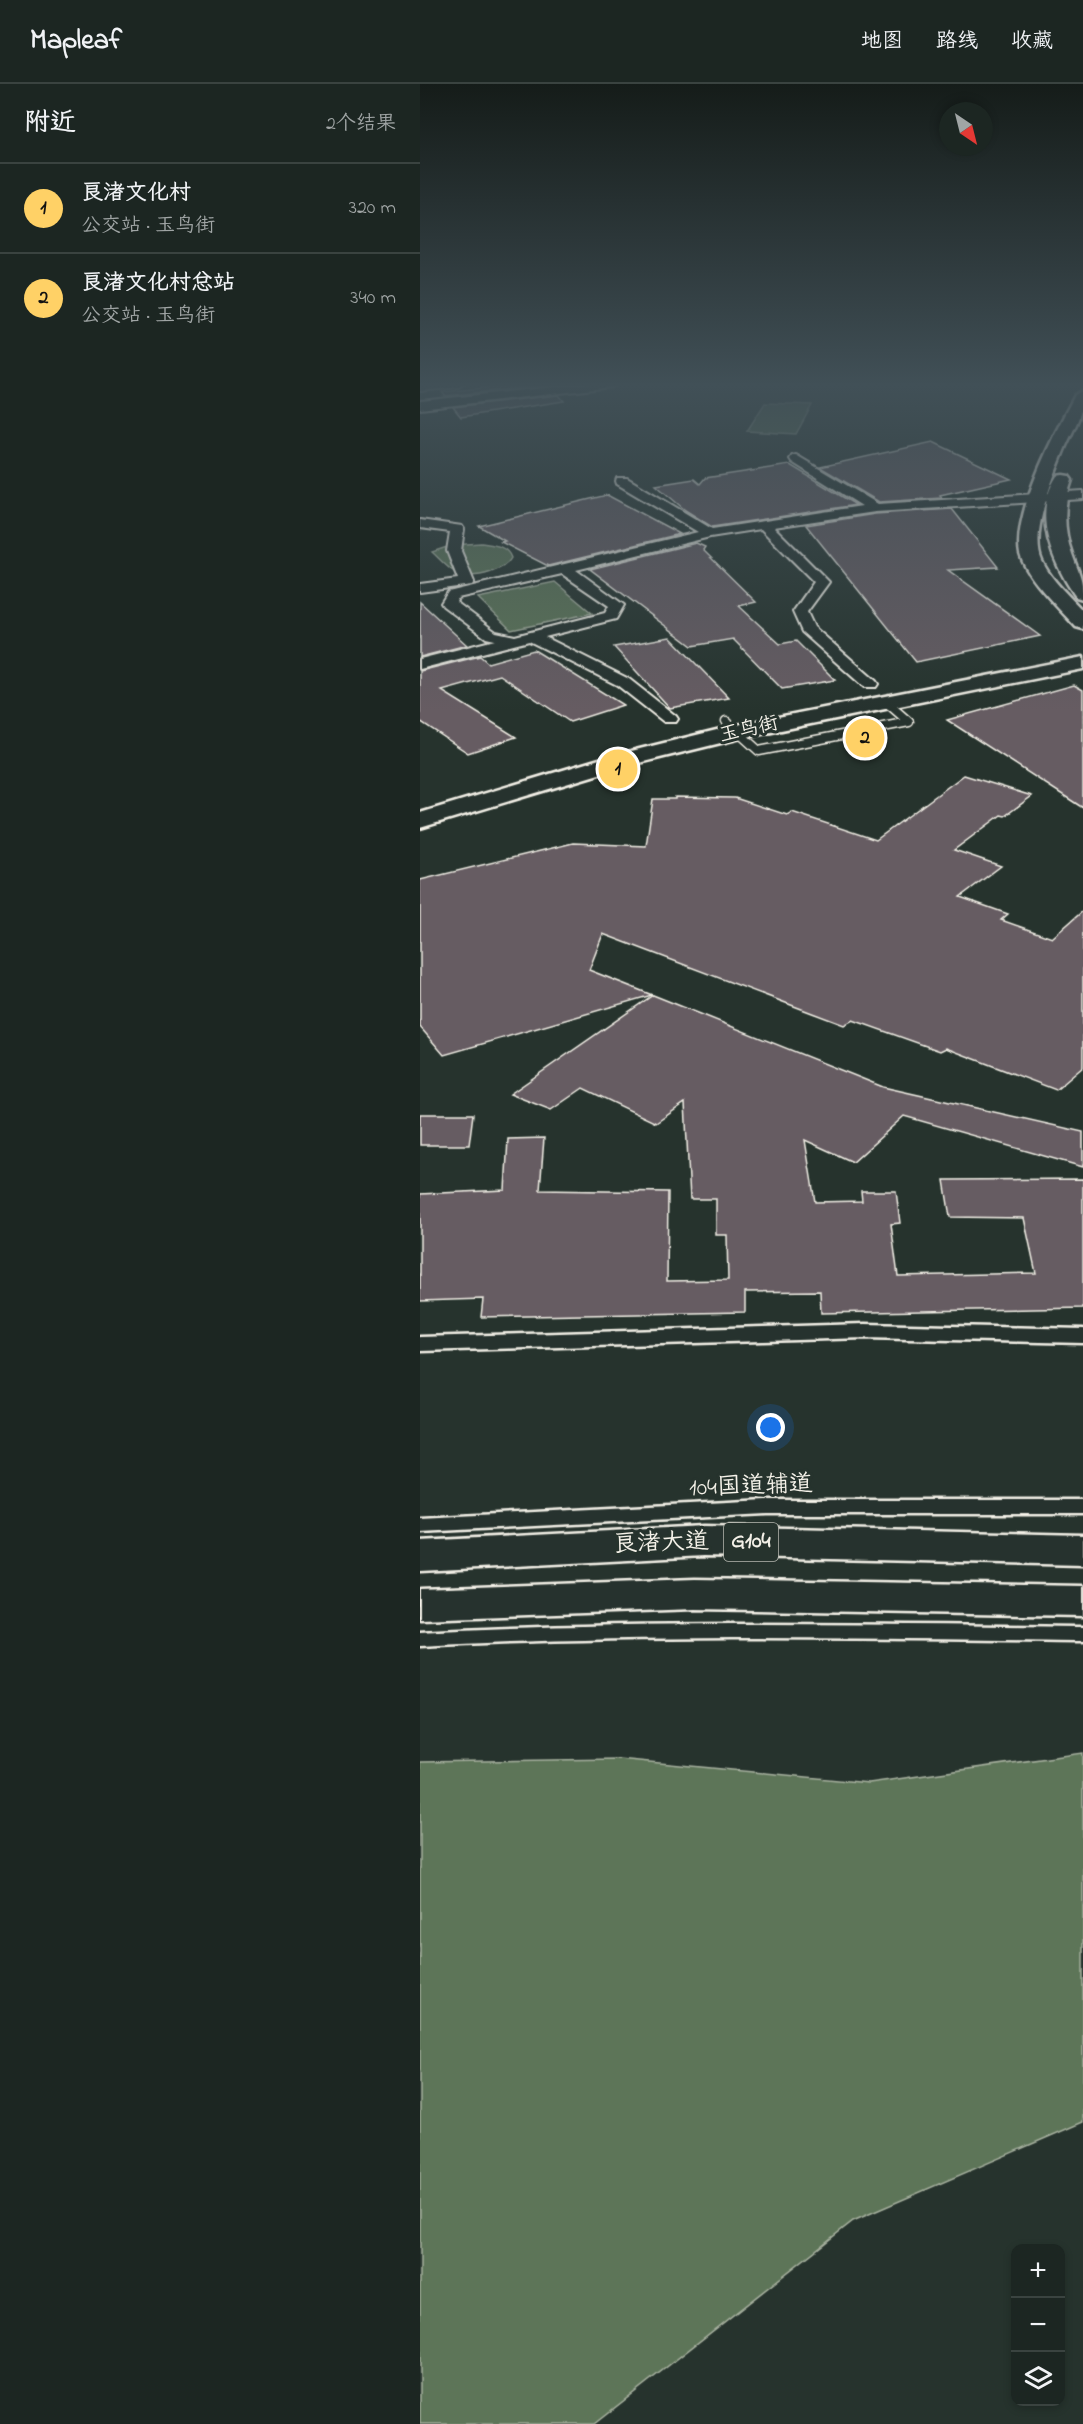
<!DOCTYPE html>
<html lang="zh">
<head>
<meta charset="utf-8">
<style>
  :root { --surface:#1c2622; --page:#29322f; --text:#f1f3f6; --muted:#a0a5a5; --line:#3a4340; --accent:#ffd166 }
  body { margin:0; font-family:"Indie Flower","LXGW WenKai TC",sans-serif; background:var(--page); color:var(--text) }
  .controls { position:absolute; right:18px; bottom:18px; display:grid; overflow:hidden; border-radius:12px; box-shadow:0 3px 9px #0003 }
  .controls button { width:54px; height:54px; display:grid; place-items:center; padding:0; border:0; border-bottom:2px solid var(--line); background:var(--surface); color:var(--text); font:30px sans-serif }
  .compass { position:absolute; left:519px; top:18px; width:54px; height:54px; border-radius:50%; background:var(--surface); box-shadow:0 3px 9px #0003; rotate:145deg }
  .you { position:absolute; left:351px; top:1344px; width:21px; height:21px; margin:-15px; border:4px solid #fff; border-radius:50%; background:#1a73e8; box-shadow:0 0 0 9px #1a73e833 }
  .badge { display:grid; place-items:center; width:39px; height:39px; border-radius:50%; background:var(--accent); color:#111; font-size:20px; font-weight:700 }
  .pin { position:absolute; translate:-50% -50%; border:3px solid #fff; box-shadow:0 2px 6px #0006 }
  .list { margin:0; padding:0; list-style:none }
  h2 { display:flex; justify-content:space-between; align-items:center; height:78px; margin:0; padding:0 24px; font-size:26px }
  h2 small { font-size:20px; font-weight:400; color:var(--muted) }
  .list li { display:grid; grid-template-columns:39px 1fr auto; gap:18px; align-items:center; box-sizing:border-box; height:90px; padding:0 24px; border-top:2px solid var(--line) }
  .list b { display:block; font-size:22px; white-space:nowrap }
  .list p { margin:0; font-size:20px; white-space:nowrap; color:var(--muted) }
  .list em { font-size:20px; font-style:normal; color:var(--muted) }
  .icon { flex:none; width:33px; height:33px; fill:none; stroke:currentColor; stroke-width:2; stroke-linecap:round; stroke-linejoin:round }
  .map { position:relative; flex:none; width:663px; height:2340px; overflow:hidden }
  header { display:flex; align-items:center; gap:36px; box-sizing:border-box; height:84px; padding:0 30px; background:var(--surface); border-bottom:2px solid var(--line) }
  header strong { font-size:28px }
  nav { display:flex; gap:33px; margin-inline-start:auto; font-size:21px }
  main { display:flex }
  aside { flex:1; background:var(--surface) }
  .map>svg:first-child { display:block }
</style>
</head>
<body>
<header>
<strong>Mapleaf</strong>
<nav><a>地图</a><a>路线</a><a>收藏</a></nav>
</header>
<main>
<aside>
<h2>附近<small>2个结果</small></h2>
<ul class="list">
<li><span class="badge">1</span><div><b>良渚文化村</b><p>公交站 · 玉鸟街</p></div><em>320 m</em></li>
<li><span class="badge">2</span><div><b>良渚文化村总站</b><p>公交站 · 玉鸟街</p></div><em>340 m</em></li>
</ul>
</aside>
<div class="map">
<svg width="663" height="2340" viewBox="0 0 663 2340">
  <rect width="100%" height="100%" fill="#26332d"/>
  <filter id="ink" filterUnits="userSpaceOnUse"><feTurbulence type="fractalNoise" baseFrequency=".0167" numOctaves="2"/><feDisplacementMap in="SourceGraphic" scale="12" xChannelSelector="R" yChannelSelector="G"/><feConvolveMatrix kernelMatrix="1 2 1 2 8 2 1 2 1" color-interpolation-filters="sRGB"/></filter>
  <g filter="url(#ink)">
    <!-- green -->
    <g fill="#5d7459" stroke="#a8b2a0" stroke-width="1.5">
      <path d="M345,319l47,2 -16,29 -49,-3z"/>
      <path d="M61,459c11,2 26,2 30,15 -7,13 -33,20 -48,17 -12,-2 -22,-15 -31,-23l21,-7z"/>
      <path d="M135,498l37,31 -81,17 -33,-32z"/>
      <path d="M663,1669v369l-230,99 -259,203h-174v-662l198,-3 251,24z"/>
    </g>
    <!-- building -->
    <g fill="#665c62" stroke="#f4f1e8" stroke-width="1.5">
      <path d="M103,300l27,1 -105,11 -3,-4z"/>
      <path d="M139,311l5,6 -103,16 -8,-10z"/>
      <path d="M513,358l78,37 -71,16 2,3 -63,4 -59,-35z"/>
      <path d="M370,381l66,40 -144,22 -27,-17 -29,-25 38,-6 6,5 5,-6z"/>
      <path d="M187,411l73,39 -132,32 -47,-24 4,-1 -26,-15z"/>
      <path d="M532,425l46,58 -50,3 92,66 -124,26 -110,-137 69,-11z"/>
      <path d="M276,459l9,4 -2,3 53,52 -17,4 41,38 16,-3 39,39 -53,9 -49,-50 -41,7 -102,-77z"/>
      <path d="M0,518l47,43 -47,12z"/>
      <path d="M250,553l59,61 -59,10 -56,-61z"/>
      <path d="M114,566l89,55 -53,17 -70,-47 -58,16 74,46 -48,16 -48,-32v-50l60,-15 8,7z"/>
      <path d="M654,601l9,5v118l-136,-88z"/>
      <path d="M544,691l68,21 -27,20 -4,-1 -47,35 47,16 -41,31 48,17 -7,6 51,18 31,-27v156l-27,23 -110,-42 -6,3 -87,-31 -9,5 -241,-91 -14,36 63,25 -208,60 -24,-28v-147l153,-37 73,3 7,-47h22v-2l60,1 52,17 5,-3 84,28z"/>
      <path d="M233,911l230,92 200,45v35l-179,-51 -51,46 -48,-22 10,62 47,-1 -1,-10h35l4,32 -9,1 7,52 138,-3 -12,-55 -74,-1 -6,-37 139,-1v129l-262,5 -1,-22 -75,1v20l-264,5 2,-18 -63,2v-107l85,-4 3,-51 36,-1 -4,52 128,2 -1,89 61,-1 -1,-45h-11v-36h-26l-5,-96 -29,20 -73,-35 -32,22 -41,-16z"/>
      <path d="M0,1030h53l-4,31h-49z"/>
    </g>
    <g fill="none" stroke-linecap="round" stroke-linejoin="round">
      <defs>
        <path id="lane-far1" d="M306,637l33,30 150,-29 -24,-21"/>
        <g id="lane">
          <path d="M0,1260l445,-13 218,5"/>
          <path d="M0,1441l347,-18h316"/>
          <path d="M0,1555c220,-12 442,-8 663,-5"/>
        </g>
        <g id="street">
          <path d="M44,300l-6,3 -38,4v-6z"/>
          <path d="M164,300h34l-6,3 -192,22v-8z"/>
          <path d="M376,371l82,49 205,-13v8l-208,13 -101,15 55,55 -22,30 7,15 62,54 2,3 -2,3h-12l-62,-55 -9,-20 21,-30 -53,-53 -51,8 -134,33 48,35 -8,14 -71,18 84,42 47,37 2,3 -2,3h-12l-47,-37 -88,-44 -109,28v-10l75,-19 -9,-2 -43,-32 -2,-3 7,-11 250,-60 -81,-48 -1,-3 1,-3h10l85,51 150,-23 -70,-44 -2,-3 2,-3zM142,490l47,32 -4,7 -90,23 -19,-4 -40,-30 2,-4z"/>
          <path d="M0,436l42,6 2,3 -3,22 13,31 -2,3 -52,7v-8l38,-5 -11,-28 3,-19 -30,-4z"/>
        </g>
        <g id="secondary">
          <path d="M663,306c0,25 -7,34 -17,56 -11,27 -37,87 -24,115 9,19 27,35 41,50v18l-7,-2c-16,-18 -50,-49 -56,-73 -8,-39 36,-124 55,-159z"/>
          <path d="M643,391l6,1 3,4c-9,25 -9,49 0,74 7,20 11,23 11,45l-7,-2c-23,-33 -45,-83 -19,-121z"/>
          <path d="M663,573v12l-346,70 -118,29 -199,60v-15l183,-55 134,-33z"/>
        </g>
        <g id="highway">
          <path d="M284,1442l379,9v30l-379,-9 -284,15v-30z"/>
          <path d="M275,1495l388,7v30l-388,-7 -275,10v-30z"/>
        </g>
      </defs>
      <!-- lane-far1 casing -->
      <use href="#lane-far1" stroke="#f4f1e8" stroke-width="11"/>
      <!-- lane casing -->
      <use href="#lane" stroke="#f4f1e8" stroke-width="19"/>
      <!-- street casing -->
      <use href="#street" stroke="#f4f1e8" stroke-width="4"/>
      <!-- secondary casing -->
      <use href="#secondary" stroke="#f4f1e8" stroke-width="5"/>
      <!-- highway casing -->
      <use href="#highway" stroke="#f4f1e8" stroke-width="5"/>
      <!-- lane-far1 -->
      <use href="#lane-far1" stroke="#26332d" stroke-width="8"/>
      <!-- lane -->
      <use href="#lane" stroke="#26332d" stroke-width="14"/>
      <!-- street -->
      <use href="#street" fill="#26332d" fill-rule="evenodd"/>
      <!-- secondary -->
      <use href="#secondary" fill="#26332d" fill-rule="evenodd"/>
      <!-- highway -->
      <use href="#highway" fill="#26332d" fill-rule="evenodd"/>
    </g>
  </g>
  <!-- sky -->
  <linearGradient id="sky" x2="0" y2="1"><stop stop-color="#151c19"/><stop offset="0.48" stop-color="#415057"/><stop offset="1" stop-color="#415057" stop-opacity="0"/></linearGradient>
  <rect width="663" height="627" fill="url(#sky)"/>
  <g text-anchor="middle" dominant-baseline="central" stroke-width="6" stroke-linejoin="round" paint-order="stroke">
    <!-- far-street labels -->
    <g font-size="20" fill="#f4f1e8" stroke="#26332d">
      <text transform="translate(329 646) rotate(-13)">玉鸟街</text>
    </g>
    <!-- shield labels -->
    <rect fill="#26332d" stroke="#b6b8b0" stroke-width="1.5" x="304" y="1439" width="54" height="38" rx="4.5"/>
    <g font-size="22" font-weight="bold" fill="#f4f1e8">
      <text x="331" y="1458">G104</text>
    </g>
    <!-- street labels -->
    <g font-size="24" fill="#f4f1e8" stroke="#26332d">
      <text transform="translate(331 1403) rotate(-2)">104国道辅道</text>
      <text transform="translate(241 1460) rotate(-2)">良渚大道</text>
    </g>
  </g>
</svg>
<div class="controls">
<button>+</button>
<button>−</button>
<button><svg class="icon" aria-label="layers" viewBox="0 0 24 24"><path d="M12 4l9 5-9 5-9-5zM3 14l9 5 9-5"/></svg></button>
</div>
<svg class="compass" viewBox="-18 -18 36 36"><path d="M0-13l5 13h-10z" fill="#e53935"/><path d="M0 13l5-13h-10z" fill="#a0a5a5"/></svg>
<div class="you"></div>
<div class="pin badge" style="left:198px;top:685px">1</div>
<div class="pin badge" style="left:445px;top:654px">2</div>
</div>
</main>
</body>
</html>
